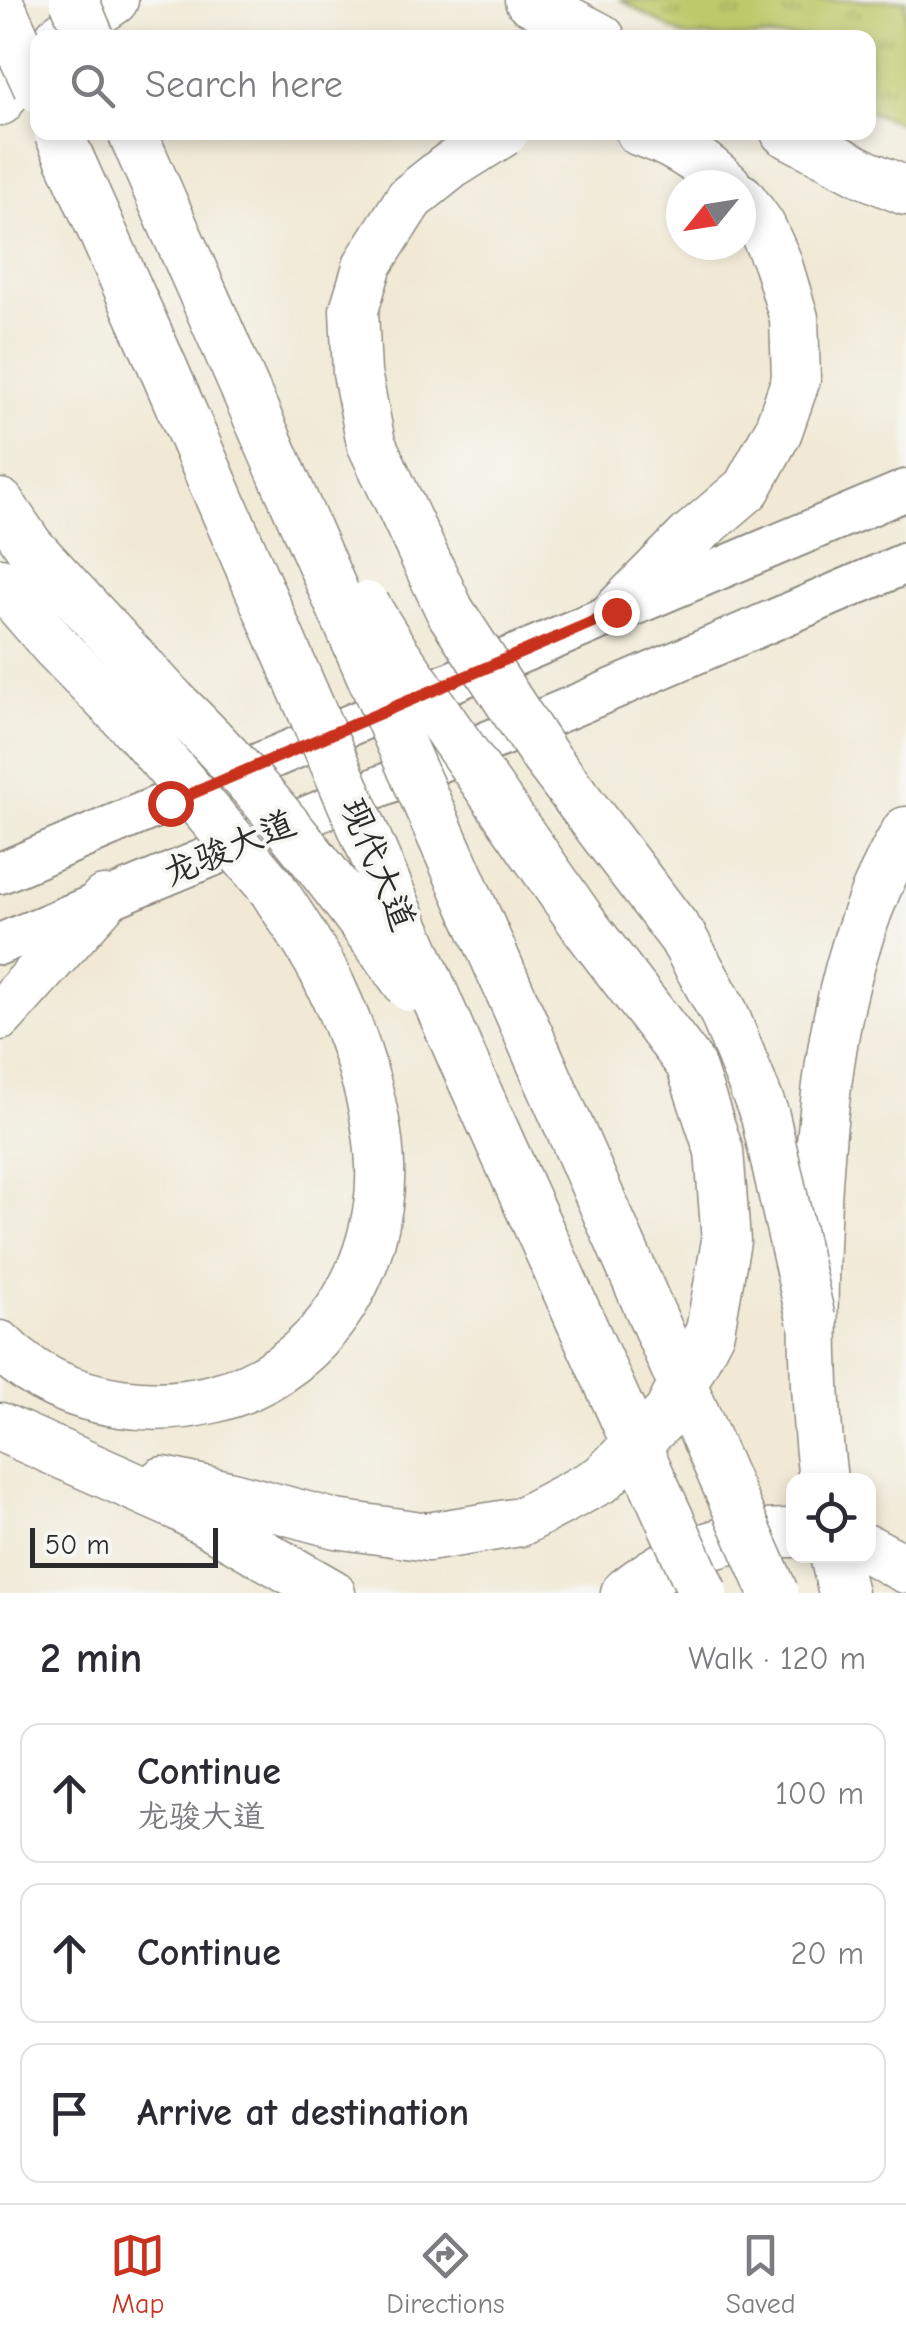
<!DOCTYPE html>
<html lang="en">
<head>
<meta charset="utf-8">
<style>
  :root { --surface:#fff; --page:#f7f7f7; --text:#2b2b33; --muted:#7c7c81; --line:#e1e1e2; --accent:#c8321e }
  body { margin:0; font-family:"Comic Neue","LXGW WenKai TC",sans-serif; background:var(--page); color:var(--text) }
  .controls { position:absolute; right:30px; bottom:30px; display:grid; overflow:hidden; border-radius:20px; box-shadow:0 5px 15px #0003 }
  .controls button { width:90px; height:90px; display:grid; place-items:center; padding:0; border:0; border-bottom:2px solid var(--line); background:var(--surface); color:var(--text); font:50px sans-serif }
  .compass { position:absolute; left:666px; top:170px; width:90px; height:90px; border-radius:50%; background:var(--surface); box-shadow:0 5px 15px #0003; rotate:240deg }
  .scale { position:absolute; left:30px; bottom:25px; width:188px; box-sizing:border-box; padding-left:10px; border:5px solid #2b2b2b; border-top:0; font-size:28px; line-height:35px; white-space:nowrap; color:#2b2b2b; -webkit-text-stroke:8px #f6f6f2; paint-order:stroke }
  .stop { position:absolute; width:30px; height:30px; margin:-22px; border:8px solid #c8321e; border-radius:50%; background:#fff }
  .stop.end { background:#c8321e; border-color:#fff; box-shadow:0 2px 10px #0008 }
  .list { margin:0; padding:0; list-style:none }
  h2 { display:flex; justify-content:space-between; align-items:center; height:130px; margin:0; padding:0 40px; font-size:42px }
  h2 small { font-size:32px; font-weight:400; color:var(--muted) }
  .list li { display:grid; grid-template-columns:65px 1fr auto; gap:30px; align-items:center; box-sizing:border-box; height:140px; margin:0 20px 20px; padding:0 20px; border:2px solid var(--line); border-radius:20px }
  .list b { display:block; font-size:38px; white-space:nowrap }
  .list p { margin:0; font-size:32px; white-space:nowrap; color:var(--muted) }
  .list em { font-size:32px; font-style:normal; color:var(--muted) }
  .icon { flex:none; width:55px; height:55px; fill:none; stroke:currentColor; stroke-width:2; stroke-linecap:round; stroke-linejoin:round }
  .map { position:relative; flex:none; width:906px; height:1593px; overflow:hidden }
  .search { position:absolute; background:var(--surface); box-shadow:0 5px 15px #0003; left:30px; right:30px; top:30px; height:110px; display:flex; align-items:center; gap:25px; box-sizing:border-box; padding:0 35px; border-radius:20px; color:var(--muted); font-size:38px }
  .sheet { height:610px; background:var(--surface) }
  nav { display:flex; justify-content:space-around; align-items:center; box-sizing:border-box; height:140px; border-top:2px solid var(--line); background:var(--surface); font-size:28px; color:var(--muted) }
  nav a { display:grid; justify-items:center; gap:5px }
  nav .on { color:var(--accent) }
  .map>svg:first-child { display:block }
</style>
</head>
<body>
<div class="map">
<svg width="906" height="1593" viewBox="0 0 906 1593">
  <defs>
    <pattern id="grass-tufts" width="24" height="20" patternUnits="userSpaceOnUse" patternTransform="scale(2.5)"><rect width="24" height="20" fill="#bdc96b"/><path d="M3 7l-1-3M5 7V3M7 7l1-3M15 17l-1-3M17 17v-4M19 17l1-3" fill="none" stroke="#9aa358"/></pattern>
  </defs>
  <rect width="100%" height="100%" fill="#f6f6f2"/>
  <filter id="ink" filterUnits="userSpaceOnUse"><feTurbulence type="fractalNoise" baseFrequency=".01" numOctaves="2"/><feDisplacementMap in="SourceGraphic" scale="20" xChannelSelector="R" yChannelSelector="G"/><feConvolveMatrix kernelMatrix="1 2 1 2 8 2 1 2 1" color-interpolation-filters="sRGB"/></filter>
  <filter id="wash" filterUnits="userSpaceOnUse"><feTurbulence type="fractalNoise" baseFrequency=".0048" numOctaves="4" result="noise"/><feDisplacementMap in="SourceGraphic" scale="40" xChannelSelector="R" yChannelSelector="G"/><feGaussianBlur stdDeviation="2.25" result="paint"/><feColorMatrix in="noise" values="0 0 0 0 0 0 0 0 0 0 0 0 0 0 0 0 0 1.4 0 .05"/><feComposite in="paint" operator="in"/></filter>
  <g filter="url(#wash)">
    <rect width="100%" height="100%" fill="#f1e9d5"/>
    <!-- grass -->
    <path fill="url(#grass-tufts)" stroke="#747a4b" stroke-width="2.5" d="M621,0h285v125l-37,-13 -1,-74 -183,-1z"/>
  </g>
  <g filter="url(#ink)">
    <g fill="none" stroke-linecap="round" stroke-linejoin="round">
      <defs>
        <g id="primary">
          <path d="M0,873l906,-383"/>
          <path d="M0,944l569,-236 337,-145"/>
        </g>
        <g id="highway">
          <path d="M529,0l72,38"/>
          <path d="M59,38l55,-38"/>
          <path d="M0,101l16,-25 22,-20"/>
          <path d="M640,132c34,10 61,29 87,53"/>
          <path d="M785,132l80,42 41,17"/>
          <path d="M0,503l29,43 144,156"/>
          <path d="M0,582l55,64 86,88"/>
          <path d="M616,612l74,-75 57,-49 31,-57 18,-52 -2,-61 -17,-57 -16,-35 -20,-28"/>
          <path d="M0,1016l104,-116"/>
          <path d="M0,1345c33,34 73,51 120,58 132,19 239,-66 258,-197 11,-73 -22,-170 -54,-234 -15,-29 -35,-57 -52,-84"/>
          <path d="M0,1427l180,80 151,86"/>
          <path d="M823,1480c-11,-87 -11,-171 -7,-259 6,-132 21,-274 90,-390"/>
          <path d="M163,1481l69,15 104,28 92,13"/>
          <path d="M868,1549l38,20"/>
          <path d="M834,1556l9,37"/>
          <path d="M625,1593c46,-38 108,-62 169,-60"/>
        </g>
      </defs>
      <!-- primary casing -->
      <use href="#primary" stroke="#8e8a80" stroke-width="44"/>
      <!-- highway casing -->
      <use href="#highway" stroke="#8e8a80" stroke-width="51"/>
      <!-- primary -->
      <use href="#primary" stroke="#fff" stroke-width="40"/>
      <!-- highway -->
      <use href="#highway" stroke="#fff" stroke-width="48"/>
      <defs>
        <g id="highway-bridge">
          <path d="M74,0l16,38"/>
          <path d="M0,5l38,83"/>
          <path d="M58,132l104,233 300,693 241,535"/>
          <path d="M132,132l642,1461"/>
          <path d="M504,132l-54,34 -40,32 -42,66 -14,46 3,63 14,70 79,168 94,144 139,183 41,75 41,103 46,203"/>
          <path d="M366,606l27,44 194,279 103,135 29,87 7,90 -16,90 -42,82 -66,66 -82,43 -92,15"/>
          <path d="M173,702c90,86 164,185 237,285"/>
          <path d="M141,734l131,154"/>
        </g>
      </defs>
      <!-- highway-bridge casing -->
      <use href="#highway-bridge" stroke="#8e8a80" stroke-width="51" stroke-linecap="butt"/>
      <!-- highway-bridge -->
      <use href="#highway-bridge" stroke="#fff" stroke-width="48"/>
    </g>
  </g>
  <g fill="none" stroke-linecap="round" stroke-linejoin="round" filter="url(#ink)">
    <!-- route -->
    <path stroke="#c8321e" stroke-width="12" d="M170,803l446,-191"/>
  </g>
  <g text-anchor="middle" dominant-baseline="central" stroke-width="8" stroke-linejoin="round" paint-order="stroke">
    <!-- street labels -->
    <g font-size="35" fill="#2b2b2b" stroke="#f6f6f2">
      <text transform="translate(229 848) rotate(-23)">龙骏大道</text>
      <text transform="translate(378 864) rotate(67)">现代大道</text>
    </g>
  </g>
</svg>
<div class="controls">
<button><svg class="icon" aria-label="locate" viewBox="0 0 24 24"><circle cx="12" cy="12" r="6"/><path d="M12 2v4M12 18v4M2 12h4M18 12h4"/></svg></button>
</div>
<svg class="compass" viewBox="-18 -18 36 36"><path d="M0-13l5 13h-10z" fill="#e53935"/><path d="M0 13l5-13h-10z" fill="#7c7c81"/></svg>
<div class="scale">50 m</div>
<div class="stop" style="left:170px;top:803px"></div>
<div class="stop end" style="left:616px;top:612px"></div>
<div class="search"><svg class="icon" aria-label="search" viewBox="0 0 24 24"><circle cx="10" cy="10" r="6"/><path d="M15 15l6 6"/></svg>Search here</div>
</div>
<section class="sheet">
<h2>2 min<small>Walk · 120 m</small></h2>
<ul class="list">
<li><svg class="icon" aria-label="ahead" viewBox="0 0 24 24"><path d="M12 20V5M6 11l6-6 6 6"/></svg><div><b>Continue</b><p>龙骏大道</p></div><em>100 m</em></li>
<li><svg class="icon" aria-label="ahead" viewBox="0 0 24 24"><path d="M12 20V5M6 11l6-6 6 6"/></svg><div><b>Continue</b></div><em>20 m</em></li>
<li><svg class="icon" aria-label="arrive" viewBox="0 0 24 24"><path d="M6 21V4h12l-3 4 3 4H6"/></svg><div><b>Arrive at destination</b></div></li>
</ul>
</section>
<nav>
<a class="on"><svg class="icon" aria-label="map" viewBox="0 0 24 24"><path d="M3 6l6-2 6 2 6-2v14l-6 2-6-2-6 2zM9 4v14M15 6v14"/></svg>Map</a>
<a><svg class="icon" aria-label="directions" viewBox="0 0 24 24"><path d="M12 3l9 9-9 9-9-9zM9 14v-3h6M13 9l2 2-2 2"/></svg>Directions</a>
<a><svg class="icon" aria-label="saved" viewBox="0 0 24 24"><path d="M7 4h10v16l-5-4-5 4z"/></svg>Saved</a>
</nav>
</body>
</html>
